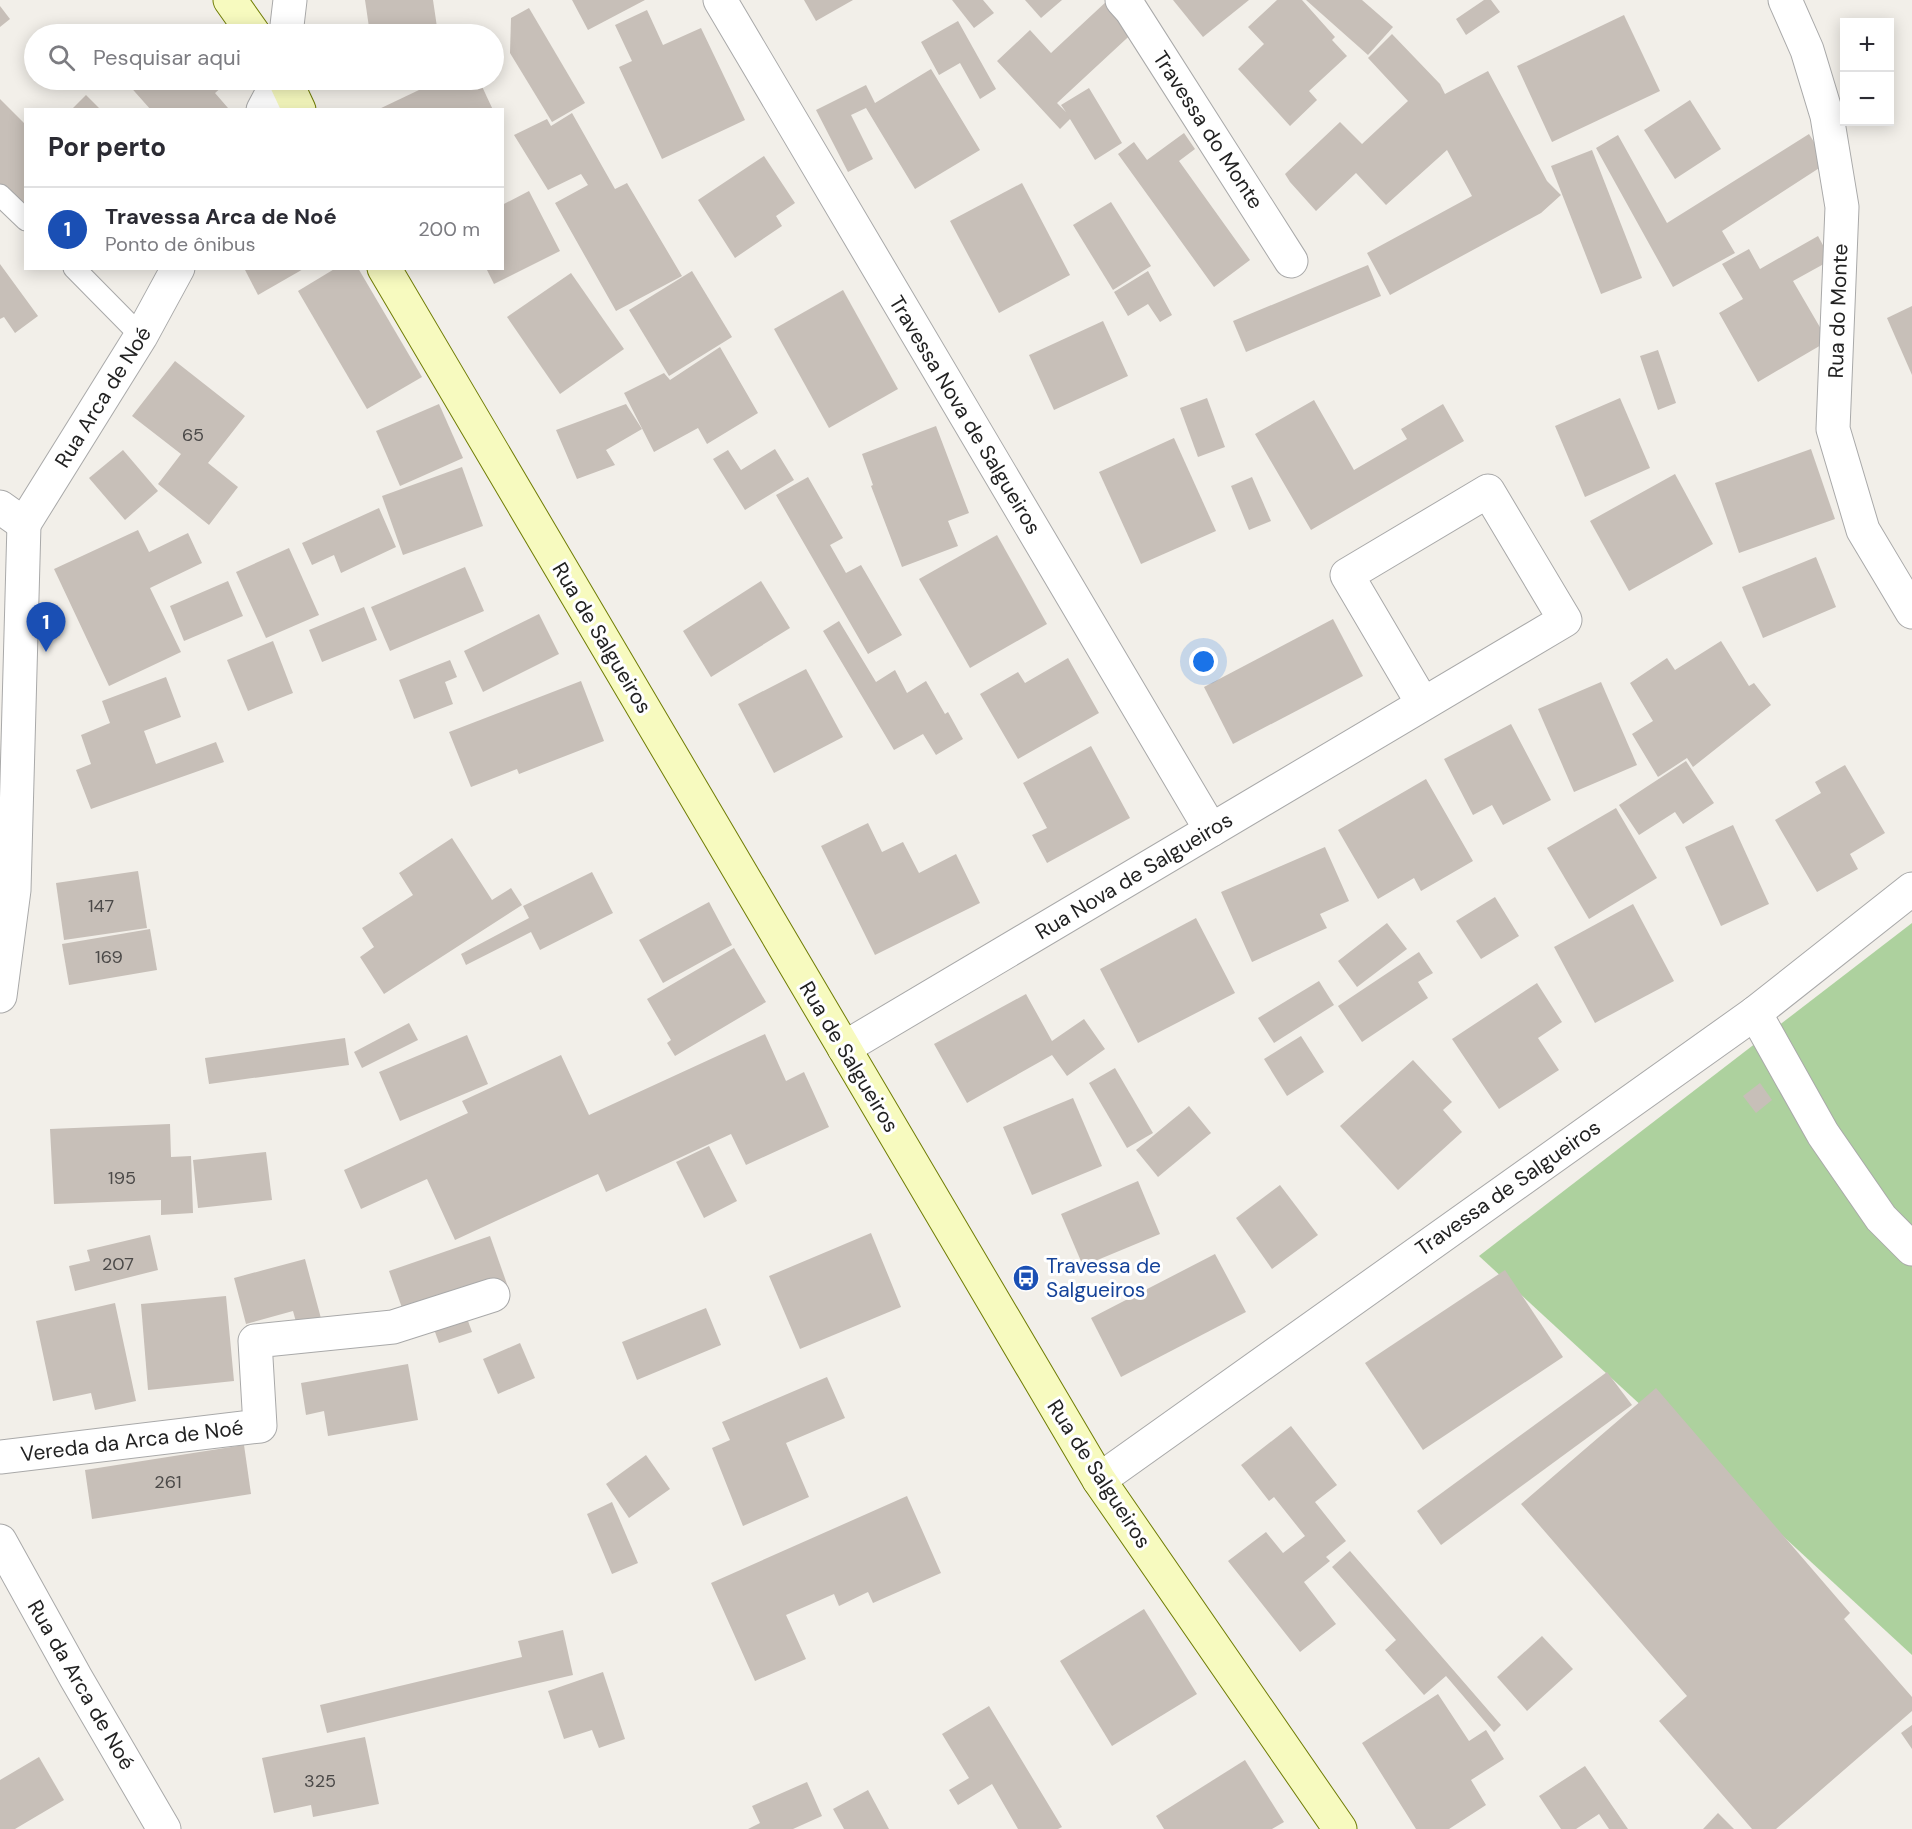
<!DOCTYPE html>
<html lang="pt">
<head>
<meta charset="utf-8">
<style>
  :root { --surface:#fff; --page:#f7f7f7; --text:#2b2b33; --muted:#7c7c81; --line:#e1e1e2; --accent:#0f766e }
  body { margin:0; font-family:"DM Sans",sans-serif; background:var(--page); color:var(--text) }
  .controls { position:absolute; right:18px; top:18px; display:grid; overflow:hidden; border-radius:0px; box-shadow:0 3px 15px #0003 }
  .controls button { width:54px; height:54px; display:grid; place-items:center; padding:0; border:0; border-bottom:2px solid var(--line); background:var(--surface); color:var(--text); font:30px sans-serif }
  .you { position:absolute; left:1204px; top:662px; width:21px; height:21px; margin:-15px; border:4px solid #fff; border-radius:50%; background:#1a73e8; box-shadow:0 0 0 9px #1a73e833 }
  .badge { display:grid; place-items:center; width:39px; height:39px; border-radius:50%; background:var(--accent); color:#fff; font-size:20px; font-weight:700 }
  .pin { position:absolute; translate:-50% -50px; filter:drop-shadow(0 2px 3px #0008) }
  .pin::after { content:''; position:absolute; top:32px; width:21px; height:18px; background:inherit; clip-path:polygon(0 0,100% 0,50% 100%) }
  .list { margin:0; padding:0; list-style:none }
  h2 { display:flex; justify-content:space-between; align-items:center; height:78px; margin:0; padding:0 24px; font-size:26px }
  h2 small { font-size:20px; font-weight:400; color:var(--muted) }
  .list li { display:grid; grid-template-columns:39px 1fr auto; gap:18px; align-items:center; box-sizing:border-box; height:84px; padding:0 24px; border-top:2px solid var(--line) }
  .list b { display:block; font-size:22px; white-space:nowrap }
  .list p { margin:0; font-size:20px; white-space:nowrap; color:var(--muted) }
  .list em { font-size:20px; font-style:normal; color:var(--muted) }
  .icon { flex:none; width:33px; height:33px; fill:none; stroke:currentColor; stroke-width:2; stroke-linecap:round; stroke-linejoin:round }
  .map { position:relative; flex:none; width:1912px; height:1829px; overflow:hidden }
  .search { position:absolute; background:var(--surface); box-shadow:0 3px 15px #0003; left:24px; top:24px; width:480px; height:66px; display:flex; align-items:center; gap:15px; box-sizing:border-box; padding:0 21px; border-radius:33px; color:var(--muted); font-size:22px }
  .panel { position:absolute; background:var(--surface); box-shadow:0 3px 15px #0003; left:24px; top:108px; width:480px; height:162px; border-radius:0px }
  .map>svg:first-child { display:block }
</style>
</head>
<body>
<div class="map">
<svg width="1912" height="1829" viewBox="0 0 1912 1829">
  <rect width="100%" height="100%" fill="#f2efe9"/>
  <!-- forest -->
  <path fill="#add19e" d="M1912,923v732l-433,-399z"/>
  <!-- building -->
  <g fill="#c7bfb8">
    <path d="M365,0h68l5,34h-68z"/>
    <path d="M572,0h73l-57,30z"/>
    <path d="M804,0h49l-37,21z"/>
    <path d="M952,0h31l11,13 -20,15z"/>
    <path d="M1025,0h37l-21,18z"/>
    <path d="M1108,0l31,27 -82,76 9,9 -5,-7 28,-17 33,55 -27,17 -25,-41 -10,10 -63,-68 33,-31 21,23z"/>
    <path d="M1173,0h76l-46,37z"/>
    <path d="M1277,0h25l33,37 -3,3 15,16 -38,35 8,9 -27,26 -52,-57 26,-25 -16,-17z"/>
    <path d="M1306,0h56l31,27 -25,28z"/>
    <path d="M1484,0h7l9,12 -34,23 -10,-16z"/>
    <path d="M0,6l10,13 -10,8z"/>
    <path d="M529,8l56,95 -33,19 -42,-69 1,-35z"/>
    <path d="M647,10l16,35 38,-17 44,92 -83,39 -43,-92 13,-6 -17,-36z"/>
    <path d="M1624,15l36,76 -108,51 -35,-76z"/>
    <path d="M958,21l38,68 -16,10 -20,-36 -21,12 -18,-33z"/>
    <path d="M1392,34l48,50 5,10 43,-23 59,110 14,14 -20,18 -151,82 -23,-42 105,-57 -25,-46 -61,55 -30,-32 -40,38 -26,-29 -5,-8 55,-52 22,22 46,-43 -40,-43z"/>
    <path d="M931,69l49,81 -65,39 -49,-81 -15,7 22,44 -25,13 -32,-62 50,-25 9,18z"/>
    <path d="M131,80h99l-15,13 13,15 -2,2h-75l-24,-27z"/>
    <path d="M440,80h39l14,30h-116z"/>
    <path d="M86,95l15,15h-30z"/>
    <path d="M0,99l26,26v86l-26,-26z"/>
    <path d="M1690,100l31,49 -46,30 -31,-49z"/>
    <path d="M572,113l43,76 12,-6 55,93 -66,35 -61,-108 33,-18 -7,-11 -33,16 -34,-55 33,-16 4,7z"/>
    <path d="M1184,133l11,16 -16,12 71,99 -36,27 -96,-133 16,-12 13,18z"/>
    <path d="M1809,134l18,29 -105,68 13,22 -62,34 -77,-139 22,-13 49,88z"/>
    <path d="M1592,150l50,128 -41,16 -50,-128z"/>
    <path d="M764,156l31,47 -19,13 6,10 -47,32 -37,-58z"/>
    <path d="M1022,183l48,92 -71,38 -49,-92z"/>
    <path d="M529,191l31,60 -66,33 -8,-16h16v-63z"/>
    <path d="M1111,202l40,64 -38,24 -40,-65z"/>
    <path d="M1818,236l13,24 -38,21 35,60 -70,41 -39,-69 24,-14 -21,-35 27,-15 11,20z"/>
    <path d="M0,264l38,52 -23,17 -11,-16 -4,2z"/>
    <path d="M1368,265l13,31 -135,56 -13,-31z"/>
    <path d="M244,268h61l-47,27z"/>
    <path d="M336,268h22l64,109 -55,32 -69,-118z"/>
    <path d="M692,271l40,66 -63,39 -40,-66z"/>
    <path d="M1148,271l24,44 -12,7 -12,-18 -20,12 -14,-24z"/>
    <path d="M571,273l53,76 -64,45 -53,-77z"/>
    <path d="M843,290l55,99 -69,39 -55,-99z"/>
    <path d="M1912,306v69l-25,-57z"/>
    <path d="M1103,321l25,55 -74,34 -25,-55z"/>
    <path d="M720,347l38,66 -51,31 -9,-16 -44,24 -30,-59 40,-20 6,7z"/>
    <path d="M1658,350l18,53 -18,7 -18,-54z"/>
    <path d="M175,361l70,55 -37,47 30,24 -29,38 -51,-41 23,-30 -49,-38z"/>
    <path d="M1207,398l18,49 -27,10 -18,-49z"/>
    <path d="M1620,398l30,70 -65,29 -30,-71z"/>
    <path d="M1314,400l40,70 53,-31 -6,-10 42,-25 21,37 -153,89 -56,-96z"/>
    <path d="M439,404l24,54 -63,28 -24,-55z"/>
    <path d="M626,404l16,25 -36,21 9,15 -38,14 -21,-49z"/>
    <path d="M936,426l33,87 -21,8 10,25 -56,21 -31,-81 2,-1 -11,-31z"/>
    <path d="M1174,438l42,93 -75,33 -42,-92z"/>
    <path d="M775,449l19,31 -49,30 -32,-51 15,-9 13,20z"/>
    <path d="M1811,449l24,70 -96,34 -24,-70z"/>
    <path d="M123,450l35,41 -33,29 -36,-42z"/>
    <path d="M462,467l21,59 -80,29 -21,-59z"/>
    <path d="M1675,474l38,70 -84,47 -39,-70z"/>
    <path d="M808,477l35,61 -13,7 16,28 15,-8 41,70 -34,19 -92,-159z"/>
    <path d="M1252,477l19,44 -22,9 -18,-44z"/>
    <path d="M379,508l17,39 -55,26 -7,-18 -22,10 -10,-22z"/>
    <path d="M138,530l11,22 39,-19 14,30 -52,25 31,64 -72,34 -55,-117z"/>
    <path d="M997,535l50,89 -77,44 -51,-89z"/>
    <path d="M289,548l30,67 -53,23 -30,-66z"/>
    <path d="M1816,557l20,50 -73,31 -21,-51z"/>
    <path d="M465,567l19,44 -94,40 -19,-44z"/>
    <path d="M228,581l15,35 -59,25 -14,-35z"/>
    <path d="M761,581l29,47 -79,49 -28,-46z"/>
    <path d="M364,607l13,33 -55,22 -13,-32z"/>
    <path d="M539,614l20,40 -76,38 -19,-41z"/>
    <path d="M1333,619l30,57 -130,68 -29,-57z"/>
    <path d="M839,621l37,61 19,-12 12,23 19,-12 19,33 3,-2 15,27 -27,16 -13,-21 -29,16 -71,-119z"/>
    <path d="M273,641l20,52 -45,18 -21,-51z"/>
    <path d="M1721,641l28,45 5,-3 17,22 -78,62 -6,-9 -29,19 -26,-43 21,-13 -23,-38 37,-25 8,12z"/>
    <path d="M1068,658l31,55 -81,46 -38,-65 38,-22 7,11z"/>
    <path d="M450,660l7,17 -12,5 8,22 -39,15 -15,-39z"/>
    <path d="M806,669l37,68 -69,36 -36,-69z"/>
    <path d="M166,677l15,40 -37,14 12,33 60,-22 8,20 -133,47 -15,-39 15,-6 -10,-29 29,-12 -8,-22z"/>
    <path d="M581,681l23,60 -85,33 -2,-5 -46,18 -22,-55z"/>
    <path d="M1601,682l36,83 -63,27 -36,-83z"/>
    <path d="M1511,724l40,76 -48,25 -11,-20 -19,10 -29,-56z"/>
    <path d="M1091,746l39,72 -83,45 -15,-28 15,-7 -24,-45z"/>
    <path d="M1686,761l28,42 -31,21 -8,-12 -36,23 -20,-30z"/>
    <path d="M1845,765l40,68 -35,21 8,15 -41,23 -42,-72 46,-27 -6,-11z"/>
    <path d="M1426,779l47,82 -52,30 -7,-13 -36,21 -40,-69z"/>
    <path d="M1616,808l41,70 -68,41 -42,-71z"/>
    <path d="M868,823l14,29 21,-10 16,31 37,-19 24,49 -105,52 -54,-109z"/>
    <path d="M1733,825l36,79 -48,22 -36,-79z"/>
    <path d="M452,838l40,62 19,-12 11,17 -138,89 -24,-37 14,-10 -12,-19 51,-33 -14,-22z"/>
    <path d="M1325,847l24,54 -29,13 7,14 -75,34 -31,-70z"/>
    <path d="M138,871l9,57 -83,12 -8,-57z"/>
    <path d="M592,872l21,41 -73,37 -9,-18 -65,33 -5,-11 68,-36 -6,-12z"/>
    <path d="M1495,897l24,39 -38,23 -25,-38z"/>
    <path d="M709,902l23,43 -69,38 -24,-43z"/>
    <path d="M1633,904l41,77 -79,42 -41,-76z"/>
    <path d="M1196,918l39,75 -97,50 -38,-74z"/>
    <path d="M1387,923l20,26 -50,38 -19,-26z"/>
    <path d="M150,929l7,41 -88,15 -7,-41z"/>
    <path d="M734,948l32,54 -91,54 -8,-13 4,-3 -24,-41z"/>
    <path d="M1419,952l14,21 -15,9 10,16 -66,44 -24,-36z"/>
    <path d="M1319,981l15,24 -60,38 -16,-25z"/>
    <path d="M1537,983l25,39 -24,16 21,32 -60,39 -47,-70z"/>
    <path d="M1026,994l26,47 32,-22 21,30 -38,27 -15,-21 -85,48 -33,-59z"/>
    <path d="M409,1023l9,17 -56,28 -8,-16z"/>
    <path d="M765,1034l21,47 18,-9 25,55 -83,38 -15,-31 -125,58 -8,-18 -143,66 -28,-61 -66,30 -17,-39 124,-57 -6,-12 99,-46 28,60z"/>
    <path d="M467,1035l21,49 -88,37 -21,-49z"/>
    <path d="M1301,1036l23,36 -37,24 -23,-37z"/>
    <path d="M345,1038l4,27 -140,19 -4,-26z"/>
    <path d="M1413,1060l39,42 -9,8 19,22 -64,58 -58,-64z"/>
    <path d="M1115,1068l38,65 -26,15 -38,-65z"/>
    <path d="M1760,1083l12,17 -16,13 -13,-17z"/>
    <path d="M1073,1098l29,68 -70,29 -29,-68z"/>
    <path d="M1189,1106l22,27 -53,44 -22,-27z"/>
    <path d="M170,1124l1,33 20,-1 2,57 -32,2v-15l-107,4 -4,-75z"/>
    <path d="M709,1146l28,55 -33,17 -28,-56z"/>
    <path d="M266,1152l6,48 -74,8 -5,-48z"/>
    <path d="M1138,1181l22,53 -77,32 -22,-52z"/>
    <path d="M1280,1185l38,50 -46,34 -36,-51z"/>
    <path d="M871,1233l30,74 -101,42 -31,-73z"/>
    <path d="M150,1235l8,35 -83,21 -6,-25 21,-5 -3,-11z"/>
    <path d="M490,1236l18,51 -101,35 -18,-51z"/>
    <path d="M1215,1254l31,58 -125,65 -30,-59z"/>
    <path d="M305,1259l17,63 -24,7 -5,-18 -47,13 -12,-46z"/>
    <path d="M1505,1270l58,87 -140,93 -58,-87z"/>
    <path d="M226,1296l8,85 -86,9 -7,-86z"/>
    <path d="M115,1303l21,98 -41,9 -4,-17 -38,8 -17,-80z"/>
    <path d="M706,1308l15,37 -84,35 -15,-38z"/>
    <path d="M464,1310l8,22 -33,11 -8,-22z"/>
    <path d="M520,1343l15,35 -37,16 -15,-35z"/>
    <path d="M408,1364l10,56 -90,16 -4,-25 -18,4 -5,-32z"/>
    <path d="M1607,1372l25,33 -191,140 -24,-34z"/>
    <path d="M827,1377l18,41 -59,25 23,54 -66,29 -31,-78 18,-8 -8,-18z"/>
    <path d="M1656,1388l194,225 -6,6 68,78v14l-136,118h-24l-93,-108 28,-25 -166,-192z"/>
    <path d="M1291,1426l46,59 -22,17 31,39 -20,16 4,4 -26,21 32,42 -36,28 -72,-91 38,-29 17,21 22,-17 -31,-39 -5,4 -28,-36z"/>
    <path d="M244,1445l7,49 -159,25 -7,-49z"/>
    <path d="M646,1455l24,34 -41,29 -23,-34z"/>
    <path d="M907,1496l34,77 -68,30 -5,-11 -29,14 -5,-12 -48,21 20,44 -51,22 -44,-98z"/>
    <path d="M612,1502l26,61 -26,11 -25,-60z"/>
    <path d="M1350,1551l151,174 -7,7 -48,-56 -22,19 -39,-45 11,-10 -64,-73z"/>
    <path d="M1144,1609l53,85 -85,52 -52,-85z"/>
    <path d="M563,1630l10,45 -246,58 -7,-28 202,-48 -4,-16z"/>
    <path d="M1542,1636l31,33 -46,42 -30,-34z"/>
    <path d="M603,1672l22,67 -26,9 -7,-18 -28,9 -16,-48z"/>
    <path d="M1438,1694l31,47 17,-11 18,29 -33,21 15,25 -37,24h-33l-54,-86z"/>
    <path d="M989,1706l73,121 -4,2h-40l-26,-45 -34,21 -9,-15 20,-12 -27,-44z"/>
    <path d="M1912,1725v24l-11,-16z"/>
    <path d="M365,1737l14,67 -66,13 -2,-12 -37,8 -12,-55z"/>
    <path d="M39,1757l25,43 -49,29h-15v-49z"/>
    <path d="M1245,1760l39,62 -12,7h-108l-8,-13z"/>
    <path d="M1585,1766l43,63h-19l-10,-15 -23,15h-15l-22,-33z"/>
    <path d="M807,1782l15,34 -29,13h-45l12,-6 -8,-17z"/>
    <path d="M868,1790l21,39h-45l-11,-20z"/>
    <path d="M1718,1813l16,16h-31z"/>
  </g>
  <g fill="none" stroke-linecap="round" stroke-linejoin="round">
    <defs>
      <g id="lane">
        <path d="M0,195l26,25"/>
        <path d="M74,268l67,68"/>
      </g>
      <g id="street">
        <path d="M720,0l491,830"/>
        <path d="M1122,0l9,10 160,251"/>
        <path d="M1785,0l22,50 20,66 15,91 -9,222 30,101 49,82"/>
        <path d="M286,34l4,-34"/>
        <path d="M263,110l16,-30"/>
        <path d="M0,507l24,17"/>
        <path d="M24,524l117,-188 37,-68"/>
        <path d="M0,996l14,-106 10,-366"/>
        <path d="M1755,1013l68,121 58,84 31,31"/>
        <path d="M844,1048l721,-428 -77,-129 -141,84 76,129"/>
        <path d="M0,1457l260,-31 -5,-85 138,-14 100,-32"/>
        <path d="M1099,1480l656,-467 157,-124"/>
        <path d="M0,1541l76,137 88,151"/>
      </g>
      <g id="secondary">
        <path d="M230,0l24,34"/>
        <path d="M285,80l14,30"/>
        <path d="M384,268l715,1212 241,349"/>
      </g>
    </defs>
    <!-- lane casing -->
    <use href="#lane" stroke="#a9a9a9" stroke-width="23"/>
    <!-- street casing -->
    <use href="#street" stroke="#a9a9a9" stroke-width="35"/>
    <!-- secondary casing -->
    <use href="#secondary" stroke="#707d05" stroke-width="35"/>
    <!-- lane -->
    <use href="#lane" stroke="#fff" stroke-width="21"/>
    <!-- street -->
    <use href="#street" stroke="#fff" stroke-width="33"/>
    <!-- secondary -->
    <use href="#secondary" stroke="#f7fabf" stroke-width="33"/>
  </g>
  <!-- icons -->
  <defs>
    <symbol id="bus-disc" viewBox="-11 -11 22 22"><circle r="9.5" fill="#1a4fb4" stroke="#fff"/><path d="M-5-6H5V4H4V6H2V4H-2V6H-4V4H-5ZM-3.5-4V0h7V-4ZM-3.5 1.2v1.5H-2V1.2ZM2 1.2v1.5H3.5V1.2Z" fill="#fff"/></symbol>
  </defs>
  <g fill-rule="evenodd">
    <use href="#bus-disc" x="1011" y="1263" width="30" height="30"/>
  </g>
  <g text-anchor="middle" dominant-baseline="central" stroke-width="6" stroke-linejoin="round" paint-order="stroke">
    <!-- number labels -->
    <g font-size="18" fill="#4b4948">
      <text x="193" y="435">65</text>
      <text x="101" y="906">147</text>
      <text x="109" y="957">169</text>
      <text x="122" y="1178">195</text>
      <text x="118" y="1264">207</text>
      <text x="168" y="1482">261</text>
      <text x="320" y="1781">325</text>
    </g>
    <!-- street labels -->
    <g font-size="21" fill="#222" stroke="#fff">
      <text transform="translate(1208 130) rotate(57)">Travessa do Monte</text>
      <text transform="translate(1838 311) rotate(-88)">Rua do Monte</text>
      <text transform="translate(103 397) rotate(-58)">Rua Arca de Noé</text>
      <text transform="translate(965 415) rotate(59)">Travessa Nova de Salgueiros</text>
      <text transform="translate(602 638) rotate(59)">Rua de Salgueiros</text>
      <text transform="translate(1134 876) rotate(-31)">Rua Nova de Salgueiros</text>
      <text transform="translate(849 1057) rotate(59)">Rua de Salgueiros</text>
      <text transform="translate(1508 1188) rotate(-35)">Travessa de Salgueiros</text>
      <text transform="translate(132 1441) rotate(-7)">Vereda da Arca de Noé</text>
      <text transform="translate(1099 1474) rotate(57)">Rua de Salgueiros</text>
      <text transform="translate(81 1685) rotate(60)">Rua da Arca de Noé</text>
    </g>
    <!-- transit labels -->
    <g font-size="21" fill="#164399" stroke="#fff" text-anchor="start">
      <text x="1046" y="1266">Travessa de<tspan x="1046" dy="24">Salgueiros</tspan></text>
    </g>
  </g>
</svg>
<div class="controls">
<button>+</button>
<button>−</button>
</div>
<div class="you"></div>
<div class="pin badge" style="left:46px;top:652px;background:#1a4fb4">1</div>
<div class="search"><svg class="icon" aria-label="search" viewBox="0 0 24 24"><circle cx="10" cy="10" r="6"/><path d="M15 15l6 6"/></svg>Pesquisar aqui</div>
<section class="panel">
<h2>Por perto<small></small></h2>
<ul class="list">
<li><span class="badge" style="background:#1a4fb4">1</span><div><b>Travessa Arca de Noé</b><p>Ponto de ônibus</p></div><em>200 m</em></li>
</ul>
</section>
</div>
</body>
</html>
